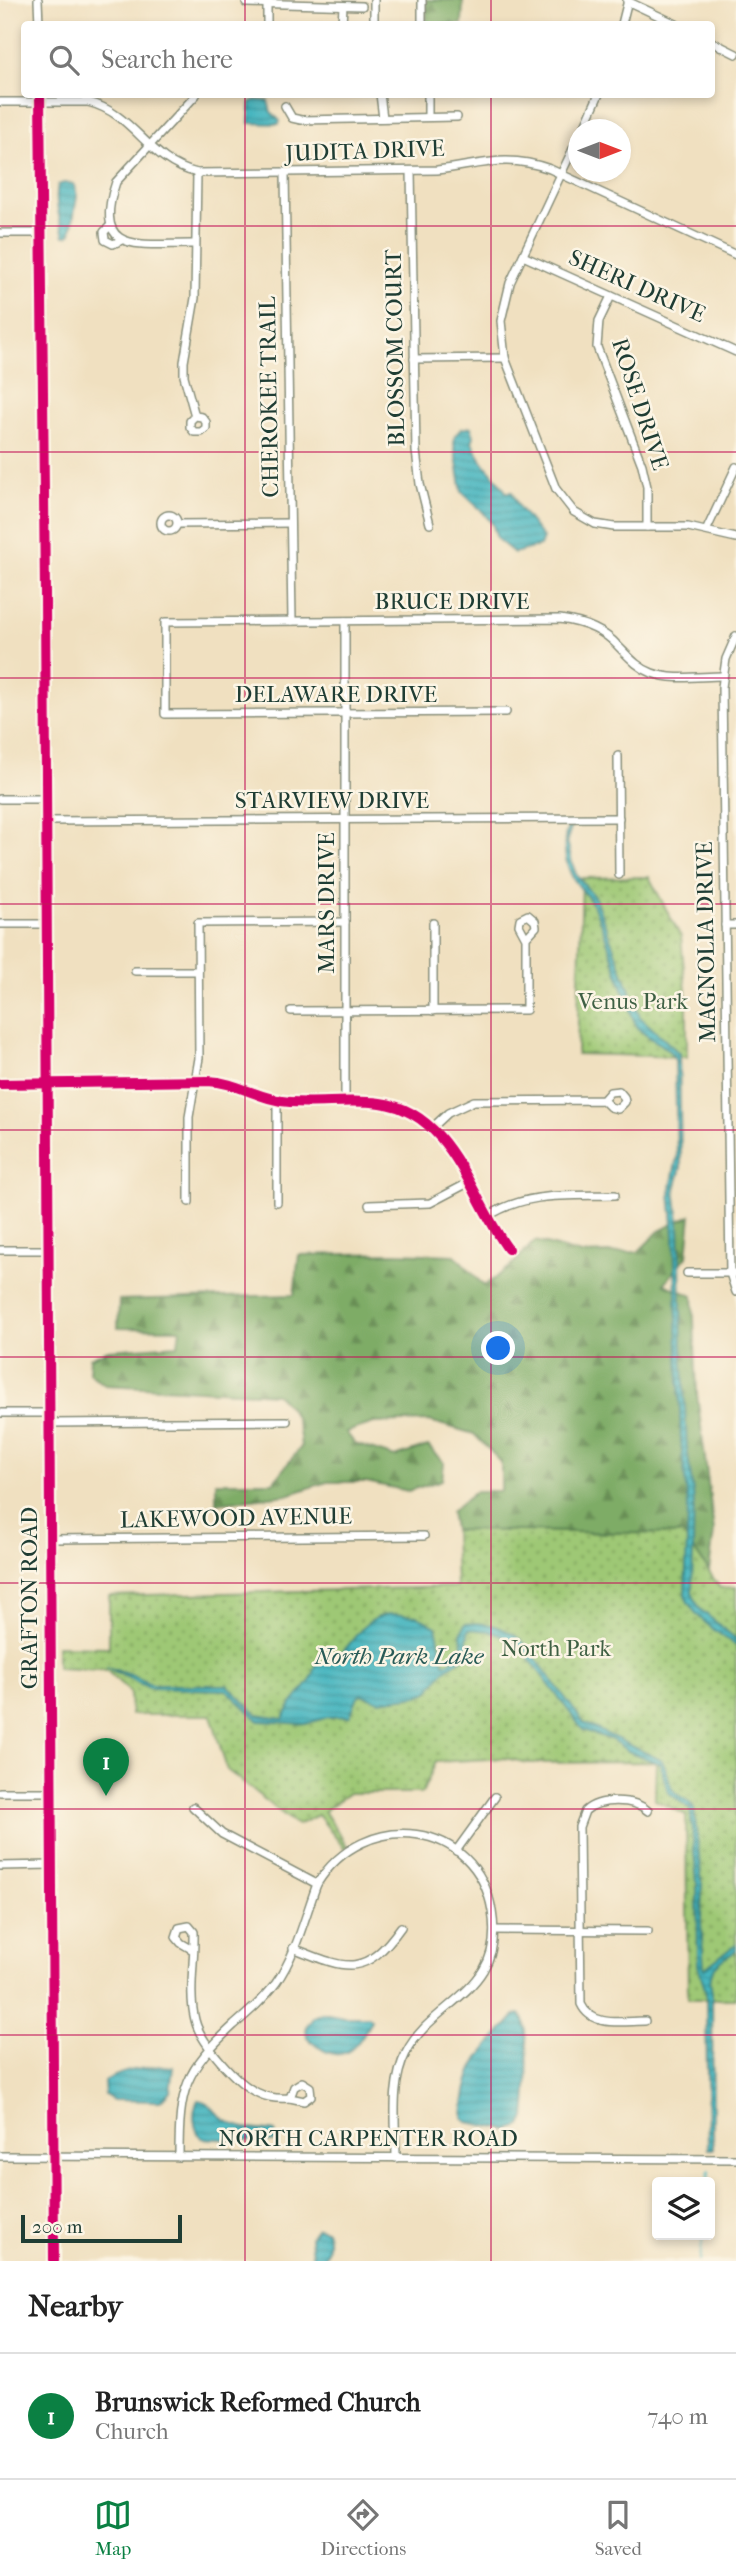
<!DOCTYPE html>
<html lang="en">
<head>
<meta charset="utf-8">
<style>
  :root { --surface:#fff; --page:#f6f6f6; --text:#222; --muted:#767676; --line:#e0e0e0; --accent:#0b8043 }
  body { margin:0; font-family:"IM FELL French Canon",serif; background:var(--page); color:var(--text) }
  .controls { position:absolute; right:21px; bottom:21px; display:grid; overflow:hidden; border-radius:7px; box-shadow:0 4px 10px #0003 }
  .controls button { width:63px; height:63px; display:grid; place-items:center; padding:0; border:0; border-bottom:2px solid var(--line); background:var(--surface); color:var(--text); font:35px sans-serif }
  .compass { position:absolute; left:568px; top:119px; width:63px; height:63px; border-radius:50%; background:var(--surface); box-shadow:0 4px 10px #0003; rotate:90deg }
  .scale { position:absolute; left:21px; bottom:18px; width:161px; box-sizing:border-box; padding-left:7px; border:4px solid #1f3d34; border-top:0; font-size:19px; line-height:24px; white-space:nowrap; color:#1f3d34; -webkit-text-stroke:5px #fcf5e5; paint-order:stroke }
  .you { position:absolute; left:499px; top:1349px; width:24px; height:24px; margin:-18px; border:5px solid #fff; border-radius:50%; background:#1a73e8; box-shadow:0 0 0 10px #1a73e833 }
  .badge { display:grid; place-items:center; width:46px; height:46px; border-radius:50%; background:var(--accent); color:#fff; font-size:23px; font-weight:700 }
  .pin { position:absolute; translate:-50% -58px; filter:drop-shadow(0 2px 4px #0008) }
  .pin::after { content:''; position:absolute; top:37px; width:24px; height:21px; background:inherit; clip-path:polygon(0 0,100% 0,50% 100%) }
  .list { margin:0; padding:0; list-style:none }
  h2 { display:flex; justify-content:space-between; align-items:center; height:91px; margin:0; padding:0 28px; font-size:30px }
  h2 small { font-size:23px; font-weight:400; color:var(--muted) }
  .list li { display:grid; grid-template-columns:46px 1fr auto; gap:21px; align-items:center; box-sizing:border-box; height:126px; padding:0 28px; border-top:2px solid var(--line) }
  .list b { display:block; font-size:26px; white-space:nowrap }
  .list p { margin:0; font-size:23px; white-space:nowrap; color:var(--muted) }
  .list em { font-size:23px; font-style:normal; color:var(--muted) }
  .icon { flex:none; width:38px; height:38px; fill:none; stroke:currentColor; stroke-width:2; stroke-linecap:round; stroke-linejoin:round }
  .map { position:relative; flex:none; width:736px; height:2261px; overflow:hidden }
  .search { position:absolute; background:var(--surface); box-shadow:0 4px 10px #0003; left:21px; right:21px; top:21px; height:77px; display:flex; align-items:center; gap:18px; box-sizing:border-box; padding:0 24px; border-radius:7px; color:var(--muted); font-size:26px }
  .sheet { height:217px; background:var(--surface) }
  nav { display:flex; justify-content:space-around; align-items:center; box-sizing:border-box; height:98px; border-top:2px solid var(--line); background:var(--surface); font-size:19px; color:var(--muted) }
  nav a { display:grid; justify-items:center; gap:4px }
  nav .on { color:var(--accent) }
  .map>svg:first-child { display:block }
</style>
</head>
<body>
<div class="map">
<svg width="736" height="2261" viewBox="0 0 736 2261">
  <defs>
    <pattern id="grass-dots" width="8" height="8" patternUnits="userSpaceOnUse" patternTransform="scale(1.75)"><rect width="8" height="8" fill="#9ec874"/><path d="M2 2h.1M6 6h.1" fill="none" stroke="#80a460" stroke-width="1.8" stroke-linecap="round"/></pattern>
    <pattern id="forest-firs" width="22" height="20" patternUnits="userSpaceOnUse" patternTransform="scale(1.75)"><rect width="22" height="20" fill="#7eac66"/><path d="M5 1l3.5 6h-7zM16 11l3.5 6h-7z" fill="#678d55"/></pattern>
    <pattern id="water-rules" width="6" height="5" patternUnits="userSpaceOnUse" patternTransform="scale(1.75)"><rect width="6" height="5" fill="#47b6c0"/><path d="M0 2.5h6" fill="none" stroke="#3b959d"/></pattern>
  </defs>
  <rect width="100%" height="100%" fill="#fcf5e5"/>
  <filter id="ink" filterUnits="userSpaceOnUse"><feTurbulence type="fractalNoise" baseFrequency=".0143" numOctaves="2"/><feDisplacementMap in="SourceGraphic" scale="14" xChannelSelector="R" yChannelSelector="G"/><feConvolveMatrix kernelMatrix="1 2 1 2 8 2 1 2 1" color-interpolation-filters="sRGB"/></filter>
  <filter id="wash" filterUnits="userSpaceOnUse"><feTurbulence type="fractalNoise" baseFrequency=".00686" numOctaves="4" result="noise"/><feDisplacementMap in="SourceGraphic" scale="28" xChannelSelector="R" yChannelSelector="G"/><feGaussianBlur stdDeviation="1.57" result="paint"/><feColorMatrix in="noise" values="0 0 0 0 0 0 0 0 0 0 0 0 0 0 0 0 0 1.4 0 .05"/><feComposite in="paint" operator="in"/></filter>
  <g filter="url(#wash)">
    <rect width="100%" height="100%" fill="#f0e0c0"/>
    <!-- grass -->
    <g fill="url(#grass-dots)" stroke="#5e8254" stroke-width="2">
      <path d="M649,877l32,60 6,65v55l-110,-3 5,-176z"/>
      <path d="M454,1530l230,4 36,54 16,-1v412h-48l-2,-184 -31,-15 1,-38 -128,1 -23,-5 -69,4 -14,31h-73l-25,18 23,35 -3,2 -26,-33 -21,10 -70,-55 -16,-55h-80l-1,-23 -24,-22 -49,-2v-22l52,1v-51l347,-9z"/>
    </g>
    <!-- forest -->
    <g fill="url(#forest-firs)" stroke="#4e744d" stroke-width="2">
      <path d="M426,0h37l-1,24h-35z"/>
      <path d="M691,1215l-4,41 -23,28 29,12 4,98 17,137 -5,40 -26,-37 -229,-4 -3,-18 25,-21h25v-29l-27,-28 -45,-13 -55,2 -28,9 9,12 40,13 33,-11 16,17 -2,17 -34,11 -42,-9h-39l-40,13 -71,8v-21h57l28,-35c-2,-26 -6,-36 -25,-53l-171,-9 -16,-12 1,-15 18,-8 70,-5 2,-16 -62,-1 1,-28 175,-5 5,-40 96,-2 60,2 29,31 26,-19 25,-26 46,13 57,-2 21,-21z"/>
    </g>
    <!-- water -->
    <g fill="url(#water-rules)" stroke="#337a7a" stroke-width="2">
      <path d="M255,100l13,1 3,11 9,9 -1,3 -30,-1 2,-21z"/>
      <path d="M64,183l10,1 3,12 -6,37 -3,3h-4c-4,-17 -10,-34 -6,-51z"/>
      <path d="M471,427l3,9 -2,6c9,22 22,31 34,50h6l6,14 25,32 -3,8 -26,7 -17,-14 -4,-14 -10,-13 -21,-20 -8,-48 1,-8 6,-7z"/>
      <path d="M572,824l-5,16 5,23 4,11 19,24 45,119 39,36 2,114 -6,22 4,32 3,126 5,100 7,53 -2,93 8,16 36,30v7c-20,-15 -41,-27 -51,-50l3,-90 -7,-62 -7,-209 -4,-42 7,-36 -2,-97c-7,-16 -25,-19 -36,-31 -6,-7 -8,-17 -11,-25 -11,-32 -20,-65 -34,-97 -6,-13 -19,-22 -24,-35 -6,-15 -8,-34 -1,-47z"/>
      <path d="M390,1614l27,2 19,11 8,36h4l15,-12 -2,-17 4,-10c22,-3 44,4 60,20l59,79 77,37c7,8 6,19 11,28 5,9 17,10 22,20l8,75 -1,39 3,47 32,-25v7c-19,12 -30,18 -24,41l1,157h-5l-2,-156 -8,-28 -1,-82 -7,-74 -22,-17 -8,-28 -32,-13 -16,-11 -29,-10 -64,-85 -7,-5 -23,-9 -20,-2 -2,10 2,14 -26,19 -15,20 -10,4 -39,5 -17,-7 -4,2 -8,20 -22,1 -22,7 -47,-3 -32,-31 -78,-2 -43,-21 28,9 18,9h76l29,30 26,4c4,-7 8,-15 13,-20 9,-12 18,-19 20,-35 7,-3 14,-1 20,-6 21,-17 23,-39 54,-44z"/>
      <path d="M323,2013l20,4h25l3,3c-16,34 -33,48 -64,17l-1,-10 8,-10z"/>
      <path d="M521,2014c10,12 6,85 4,104l-4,8 -13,4 -41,-8 -4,-4c3,-56 19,-64 53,-103z"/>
      <path d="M160,2066l13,1 -3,24 -10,10 -47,-1 -8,-5 -1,-13c17,-12 36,-13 56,-16z"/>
      <path d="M198,2100c13,1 16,13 27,20 16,10 31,9 50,12l2,7 -4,3 -71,-4c-9,-9 -10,-26 -4,-38z"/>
      <path d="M317,2228l9,2c4,10 2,22 -4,31h-9l-3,-24z"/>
    </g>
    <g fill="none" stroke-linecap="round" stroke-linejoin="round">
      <!-- stream -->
      <g stroke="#47b6c0" stroke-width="2">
        <path d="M708,2182l1,-12"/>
        <path d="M700,2261l3,-26"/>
      </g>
    </g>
  </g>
  <g filter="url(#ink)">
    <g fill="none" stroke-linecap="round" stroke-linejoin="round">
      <defs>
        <g id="minor">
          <path d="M38,0l1,24"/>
          <path d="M374,0v24"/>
          <path d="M422,0v24"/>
          <path d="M627,1l49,23"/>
          <path d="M246,3l116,3"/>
          <path d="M267,4v20"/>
          <path d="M342,24l1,-18"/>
          <path d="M622,24l6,-24"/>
          <path d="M712,42l24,12"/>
          <path d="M40,94l5,499 9,1668"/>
          <path d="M380,94l3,24"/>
          <path d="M0,102h88c48,12 59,59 109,71l240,-3c43,-5 69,-17 113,-1l186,86"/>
          <path d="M285,106l7,12 9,2 156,-3"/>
          <path d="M428,117v-23"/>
          <path d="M583,130l16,-36"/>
          <path d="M578,138l-68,145 -9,38 4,37 51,131 18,23 21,12 19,3h74l48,11"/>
          <path d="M411,171l5,280 4,33 10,40"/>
          <path d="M285,173l7,448"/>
          <path d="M110,226l-6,6 1,8 8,4 7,-3"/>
          <path d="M0,233h42"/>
          <path d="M195,244c-51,-1 -105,14 -79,-62l80,-87"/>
          <path d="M523,256l213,96"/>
          <path d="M611,296l-12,25 -2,26 45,118 5,22v40"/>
          <path d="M414,359l91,-1"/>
          <path d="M195,416l7,1 4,5v6l-5,4h-7l-4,-5v-6l5,-5 -11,-40v-14l11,-64 2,-125"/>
          <circle cx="169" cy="523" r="8"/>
          <path d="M178,524l112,-1"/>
          <path d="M707,529l29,-62"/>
          <path d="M345,621v481"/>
          <path d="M736,636l-10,23 -4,28 8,586 6,19"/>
          <path d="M506,712l-341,2v-92l395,-3c22,3 43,10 58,27 11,11 19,21 34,27 21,8 48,3 70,3"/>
          <path d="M618,756l1,119"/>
          <path d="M0,799h46"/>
          <path d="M46,821l573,-3"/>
          <path d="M433,923v88"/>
          <path d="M0,924h46"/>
          <path d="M725,925h11"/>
          <path d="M135,971h63"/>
          <path d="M291,1011l235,-1v-72l10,-11 -1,-6 -7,-6 -8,4 -1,6 7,13"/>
          <path d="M0,1084l208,-3c29,1 52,19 82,21 30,2 61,-3 90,1 72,9 91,96 128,146"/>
          <path d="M277,1101v101"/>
          <path d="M433,1127l15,-14 26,-12 129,-1 7,7 8,2 7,-7 -1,-5 -5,-6 -9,1 -7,8"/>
          <path d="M189,1202v-85l10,-59 -1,-135 147,-1"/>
          <path d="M369,1205l61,-2 38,-20"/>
          <path d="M487,1217c39,-26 83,-21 128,-22"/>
          <path d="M0,1250h48"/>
          <path d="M687,1273h49"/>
          <path d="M0,1413h49"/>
          <path d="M49,1423l238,-2"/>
          <path d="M50,1539l374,-3"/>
          <path d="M0,1792h51"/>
          <path d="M193,1807l29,27 95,50"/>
          <path d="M456,1851l39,-54"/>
          <path d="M0,1866l52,-1"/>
          <path d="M494,1930l154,1"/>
          <path d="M293,1948c53,21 71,31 108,-21"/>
          <path d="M193,1950l-12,-7 -5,-6 3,-9 10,-2 5,6c1,29 -6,60 1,88 5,22 42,64 63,73 10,5 21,6 32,5"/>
          <path d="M645,2021c-22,0 -53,7 -64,-17l-2,-177 6,-16c14,-13 49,-13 63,0"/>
          <path d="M302,2082l8,5 1,9 -7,5 -14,-3 4,-11z"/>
          <path d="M0,2156l736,3"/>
          <path d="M179,2157c0,-68 5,-86 55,-132 15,-13 30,-26 42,-42 20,-28 29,-67 41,-99 47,-77 160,-64 175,27 14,82 -59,88 -86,142 -16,31 -10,71 -10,105"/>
        </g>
      </defs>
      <!-- minor casing -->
      <use href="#minor" stroke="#888e7a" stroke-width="10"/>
      <!-- minor -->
      <use href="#minor" stroke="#fff" stroke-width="7"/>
      <defs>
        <g id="cycleway">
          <path d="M40,94l5,499 9,1668"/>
          <path d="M0,1084l208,-3c29,1 52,19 82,21 30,2 61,-3 90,1 72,9 91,96 128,146"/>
        </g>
      </defs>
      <!-- cycleway casing -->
      <use href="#cycleway" stroke="#fcf5e5" stroke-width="15"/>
      <!-- cycleway -->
      <use href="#cycleway" stroke="#d6006c" stroke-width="10"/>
    </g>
  </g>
  <!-- grid -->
  <path fill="none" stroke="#c2185b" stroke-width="2" stroke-opacity="0.55" d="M245,0v24M491,0v24M245,94v2167M491,94v2167M0,226h736M0,452h736M0,678h736M0,904h736M0,1130h736M0,1357h736M0,1583h736M0,1809h736M0,2035h736"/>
  <g text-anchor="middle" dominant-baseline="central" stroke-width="5" stroke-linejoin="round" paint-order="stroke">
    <!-- street labels -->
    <g font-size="23" fill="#1f3d34" stroke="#fcf5e5">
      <text transform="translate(365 151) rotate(-2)">JUDITA DRIVE</text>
      <text transform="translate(637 286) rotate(24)">SHERI DRIVE</text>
      <text transform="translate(395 348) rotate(-91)">BLOSSOM COURT</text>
      <text transform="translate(269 397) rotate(-91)">CHEROKEE TRAIL</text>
      <text transform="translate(640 404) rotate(72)">ROSE DRIVE</text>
      <text x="452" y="601">BRUCE DRIVE</text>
      <text x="336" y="694">DELAWARE DRIVE</text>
      <text x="332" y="800">STARVIEW DRIVE</text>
      <text transform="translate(326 903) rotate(-90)">MARS DRIVE</text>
      <text transform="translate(706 942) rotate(-91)">MAGNOLIA DRIVE</text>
      <text transform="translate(236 1518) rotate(-1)">LAKEWOOD AVENUE</text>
      <text transform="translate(29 1598) rotate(-90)">GRAFTON ROAD</text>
      <text x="368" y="2138">NORTH CARPENTER ROAD</text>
    </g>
    <!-- park labels -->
    <g font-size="23" fill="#3f6044" stroke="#fcf5e5">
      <text x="633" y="1001">Venus Park</text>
      <text x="556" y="1648">North Park</text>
    </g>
    <!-- water labels -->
    <g font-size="24" font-style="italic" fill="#295b57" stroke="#fcf5e5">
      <text x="399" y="1656">North Park Lake</text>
    </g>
  </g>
</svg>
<div class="controls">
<button><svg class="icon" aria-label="layers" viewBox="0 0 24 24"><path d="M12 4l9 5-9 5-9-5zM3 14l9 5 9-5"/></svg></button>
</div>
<svg class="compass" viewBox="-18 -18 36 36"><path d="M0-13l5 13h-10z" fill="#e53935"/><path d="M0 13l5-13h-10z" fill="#767676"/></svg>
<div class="scale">200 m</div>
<div class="you"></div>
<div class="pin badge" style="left:106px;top:1796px">1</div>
<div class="search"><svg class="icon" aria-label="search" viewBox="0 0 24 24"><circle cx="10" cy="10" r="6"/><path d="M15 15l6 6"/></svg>Search here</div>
</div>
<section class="sheet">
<h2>Nearby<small></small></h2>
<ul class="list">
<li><span class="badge">1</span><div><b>Brunswick Reformed Church</b><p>Church</p></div><em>740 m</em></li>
</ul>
</section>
<nav>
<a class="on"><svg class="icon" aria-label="map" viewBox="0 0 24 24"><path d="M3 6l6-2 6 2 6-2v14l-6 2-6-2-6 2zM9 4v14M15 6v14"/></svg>Map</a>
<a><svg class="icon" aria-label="directions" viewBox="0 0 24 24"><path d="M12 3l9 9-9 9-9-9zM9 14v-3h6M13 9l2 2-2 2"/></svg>Directions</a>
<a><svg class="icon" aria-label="saved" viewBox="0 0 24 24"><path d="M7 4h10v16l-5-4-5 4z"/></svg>Saved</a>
</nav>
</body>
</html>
